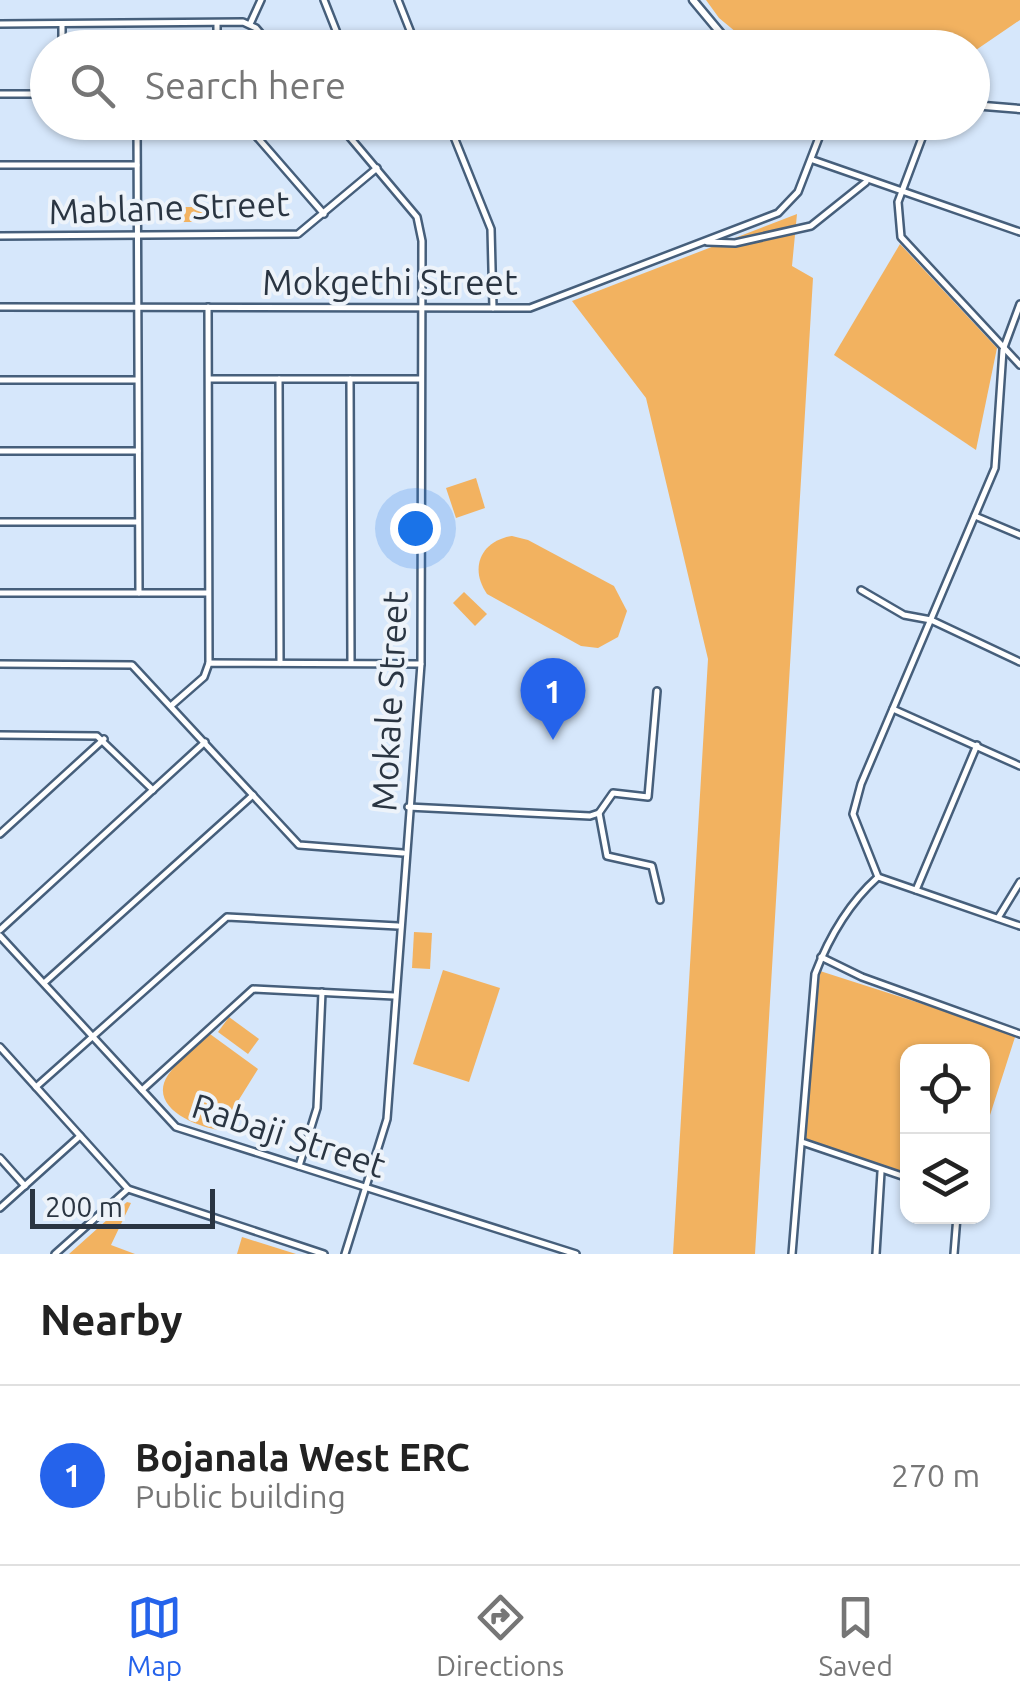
<!DOCTYPE html>
<html lang="en">
<head>
<meta charset="utf-8">
<style>
  :root { --surface:#fff; --page:#f2f2f2; --text:#222; --muted:#767676; --line:#e0e0e0; --accent:#2563eb }
  body { margin:0; font-family:Ubuntu,sans-serif; background:var(--page); color:var(--text) }
  .controls { position:absolute; right:30px; bottom:30px; display:grid; overflow:hidden; border-radius:20px; box-shadow:0 2px 8px #0004 }
  .controls button { width:90px; height:90px; display:grid; place-items:center; padding:0; border:0; border-bottom:2px solid var(--line); background:var(--surface); color:var(--text); font:50px sans-serif }
  .scale { position:absolute; left:30px; bottom:25px; width:185px; box-sizing:border-box; padding-left:10px; border:5px solid #2a3542; border-top:0; font-size:28px; line-height:35px; white-space:nowrap; color:#2a3542; -webkit-text-stroke:8px #edf3fa; paint-order:stroke }
  .you { position:absolute; left:415px; top:528px; width:35px; height:35px; margin:-25px; border:8px solid #fff; border-radius:50%; background:#1a73e8; box-shadow:0 0 0 15px #1a73e833 }
  .badge { display:grid; place-items:center; width:65px; height:65px; border-radius:50%; background:var(--accent); color:#fff; font-size:32px; font-weight:700 }
  .pin { position:absolute; translate:-50% -82px; filter:drop-shadow(0 2px 5px #0008) }
  .pin::after { content:''; position:absolute; top:52px; width:35px; height:30px; background:inherit; clip-path:polygon(0 0,100% 0,50% 100%) }
  .list { margin:0; padding:0; list-style:none }
  h2 { display:flex; justify-content:space-between; align-items:center; height:130px; margin:0; padding:0 40px; font-size:42px }
  h2 small { font-size:32px; font-weight:400; color:var(--muted) }
  .list li { display:grid; grid-template-columns:65px 1fr auto; gap:30px; align-items:center; box-sizing:border-box; height:180px; padding:0 40px; border-top:2px solid var(--line) }
  .list b { display:block; font-size:38px; white-space:nowrap }
  .list p { margin:0; font-size:32px; white-space:nowrap; color:var(--muted) }
  .list em { font-size:32px; font-style:normal; color:var(--muted) }
  .icon { flex:none; width:55px; height:55px; fill:none; stroke:currentColor; stroke-width:2; stroke-linecap:round; stroke-linejoin:round }
  .map { position:relative; flex:none; width:1020px; height:1254px; overflow:hidden }
  .search { position:absolute; background:var(--surface); box-shadow:0 2px 8px #0004; left:30px; right:30px; top:30px; height:110px; display:flex; align-items:center; gap:25px; box-sizing:border-box; padding:0 35px; border-radius:55px; color:var(--muted); font-size:38px }
  .sheet { height:310px; background:var(--surface) }
  nav { display:flex; justify-content:space-around; align-items:center; box-sizing:border-box; height:140px; border-top:2px solid var(--line); background:var(--surface); font-size:28px; color:var(--muted) }
  nav a { display:grid; justify-items:center; gap:5px }
  nav .on { color:var(--accent) }
  .map>svg:first-child { display:block }
</style>
</head>
<body>
<div class="map">
<svg width="1020" height="1254" viewBox="0 0 1020 1254">
  <rect width="100%" height="100%" fill="#d6e7fb"/>
  <!-- green -->
  <g fill="#f2b260">
    <path d="M706,0h314v20l-47,32 -1,-4 -218,-1 -35,-29z"/>
    <rect x="174" y="207" width="32" height="15"/>
    <path d="M797,214l-5,52 21,12 -58,976h-82l35,-595 -62,-261 -74,-97z"/>
    <path d="M900,244l97,104 -21,102 -142,-95z"/>
    <path d="M476,478l9,30 -29,10 -10,-30z"/>
    <path d="M512,536l16,4 86,46 13,25 -9,26 -20,11 -17,-2 -94,-52c-18,-26 -6,-53 25,-58z"/>
    <path d="M464,592l23,22 -12,12 -22,-23z"/>
    <path d="M414,932l18,1 -2,36 -18,-1z"/>
    <path d="M443,970l57,18 -31,94 -56,-18z"/>
    <path d="M820,971l196,63 -33,103 -1,-85h-74l-1,122 -103,-36z"/>
    <path d="M229,1017l30,22 -11,15 -30,-22z"/>
    <path d="M210,1034l48,35 -38,61c-24,-3 -73,-23 -52,-55 10,-15 29,-28 42,-41z"/>
    <path d="M127,1202l4,1 -20,42 24,9h-66z"/>
    <path d="M242,1237l54,17h-59z"/>
  </g>
  <g fill="none" stroke-linecap="round" stroke-linejoin="round">
    <defs>
      <g id="minor">
        <path d="M324,0l19,48"/>
        <path d="M398,0l19,48"/>
        <path d="M217,23v25"/>
        <path d="M0,24l243,-2 13,6 17,20"/>
        <path d="M250,24l11,-24"/>
        <path d="M62,48v-24"/>
        <path d="M0,94h48"/>
        <path d="M137,122l2,471"/>
        <path d="M244,122l80,92"/>
        <path d="M337,122l80,95 5,24 -1,423 -34,455 -42,135"/>
        <path d="M448,122l43,107 2,79"/>
        <path d="M928,122l-30,80 3,35 119,128"/>
        <path d="M813,160l207,72"/>
        <path d="M0,165h137"/>
        <path d="M0,236l298,-2 79,-66"/>
        <path d="M707,242l28,1 76,-17 55,-44"/>
        <path d="M1020,304l-17,46 -8,118 -134,316 -8,30 25,63 142,49"/>
        <path d="M0,307l530,1 248,-95 20,-21 27,-70"/>
        <path d="M208,307l1,356"/>
        <path d="M209,379h212"/>
        <path d="M279,379l1,284"/>
        <path d="M350,379l1,284"/>
        <path d="M0,380h137"/>
        <path d="M0,451h138"/>
        <path d="M975,516l45,19"/>
        <path d="M0,522h137"/>
        <path d="M861,590l43,25 27,5 89,42"/>
        <path d="M0,593h207"/>
        <path d="M0,664l132,1 167,180 104,8"/>
        <path d="M172,705l32,-28 5,-14 212,1"/>
        <path d="M893,709l127,57"/>
        <path d="M0,735l97,1 56,54"/>
        <path d="M408,807l182,9 9,-3 14,-20 35,4 9,-106"/>
        <path d="M599,813l8,43 45,10 8,34"/>
        <path d="M0,834l104,-95"/>
        <path d="M916,890l61,-145"/>
        <path d="M998,918l22,-36"/>
        <path d="M0,930l205,-188"/>
        <path d="M0,936l176,191 400,127"/>
        <path d="M821,957l41,20 158,57"/>
        <path d="M44,983l209,-188"/>
        <path d="M0,1047l128,142 196,65"/>
        <path d="M36,1087l191,-170 171,9"/>
        <path d="M142,1090l111,-101 141,7"/>
        <path d="M802,1142l106,36"/>
        <path d="M0,1158l25,28"/>
        <path d="M299,1166l18,-58 5,-116"/>
        <path d="M0,1208l80,-72"/>
        <path d="M55,1254l73,-65"/>
        <path d="M792,1254l23,-280c14,-37 33,-70 63,-97"/>
        <path d="M876,1254l5,-82"/>
        <path d="M954,1254l3,-38"/>
      </g>
      <g id="tertiary">
        <path d="M693,0l40,48"/>
        <path d="M972,105l48,4"/>
      </g>
    </defs>
    <!-- minor casing -->
    <use href="#minor" stroke="#465f7b" stroke-width="10"/>
    <!-- tertiary casing -->
    <use href="#tertiary" stroke="#465f7b" stroke-width="11"/>
    <!-- minor -->
    <use href="#minor" stroke="#fff" stroke-width="5"/>
    <!-- tertiary -->
    <use href="#tertiary" stroke="#fff" stroke-width="6"/>
  </g>
  <g text-anchor="middle" dominant-baseline="central" stroke-width="8" stroke-linejoin="round" paint-order="stroke">
    <!-- street labels -->
    <g font-size="35" fill="#2a3542" stroke="#edf3fa">
      <text transform="translate(169 207) rotate(-2)">Mablane Street</text>
      <text x="390" y="282">Mokgethi Street</text>
      <text transform="translate(389 701) rotate(-87)">Mokale Street</text>
      <text transform="translate(289 1135) rotate(18)">Rabaji Street</text>
    </g>
  </g>
</svg>
<div class="controls">
<button><svg class="icon" aria-label="locate" viewBox="0 0 24 24"><circle cx="12" cy="12" r="6"/><path d="M12 2v4M12 18v4M2 12h4M18 12h4"/></svg></button>
<button><svg class="icon" aria-label="layers" viewBox="0 0 24 24"><path d="M12 4l9 5-9 5-9-5zM3 14l9 5 9-5"/></svg></button>
</div>
<div class="scale">200 m</div>
<div class="you"></div>
<div class="pin badge" style="left:553px;top:740px">1</div>
<div class="search"><svg class="icon" aria-label="search" viewBox="0 0 24 24"><circle cx="10" cy="10" r="6"/><path d="M15 15l6 6"/></svg>Search here</div>
</div>
<section class="sheet">
<h2>Nearby<small></small></h2>
<ul class="list">
<li><span class="badge">1</span><div><b>Bojanala West ERC</b><p>Public building</p></div><em>270 m</em></li>
</ul>
</section>
<nav>
<a class="on"><svg class="icon" aria-label="map" viewBox="0 0 24 24"><path d="M3 6l6-2 6 2 6-2v14l-6 2-6-2-6 2zM9 4v14M15 6v14"/></svg>Map</a>
<a><svg class="icon" aria-label="directions" viewBox="0 0 24 24"><path d="M12 3l9 9-9 9-9-9zM9 14v-3h6M13 9l2 2-2 2"/></svg>Directions</a>
<a><svg class="icon" aria-label="saved" viewBox="0 0 24 24"><path d="M7 4h10v16l-5-4-5 4z"/></svg>Saved</a>
</nav>
</body>
</html>
